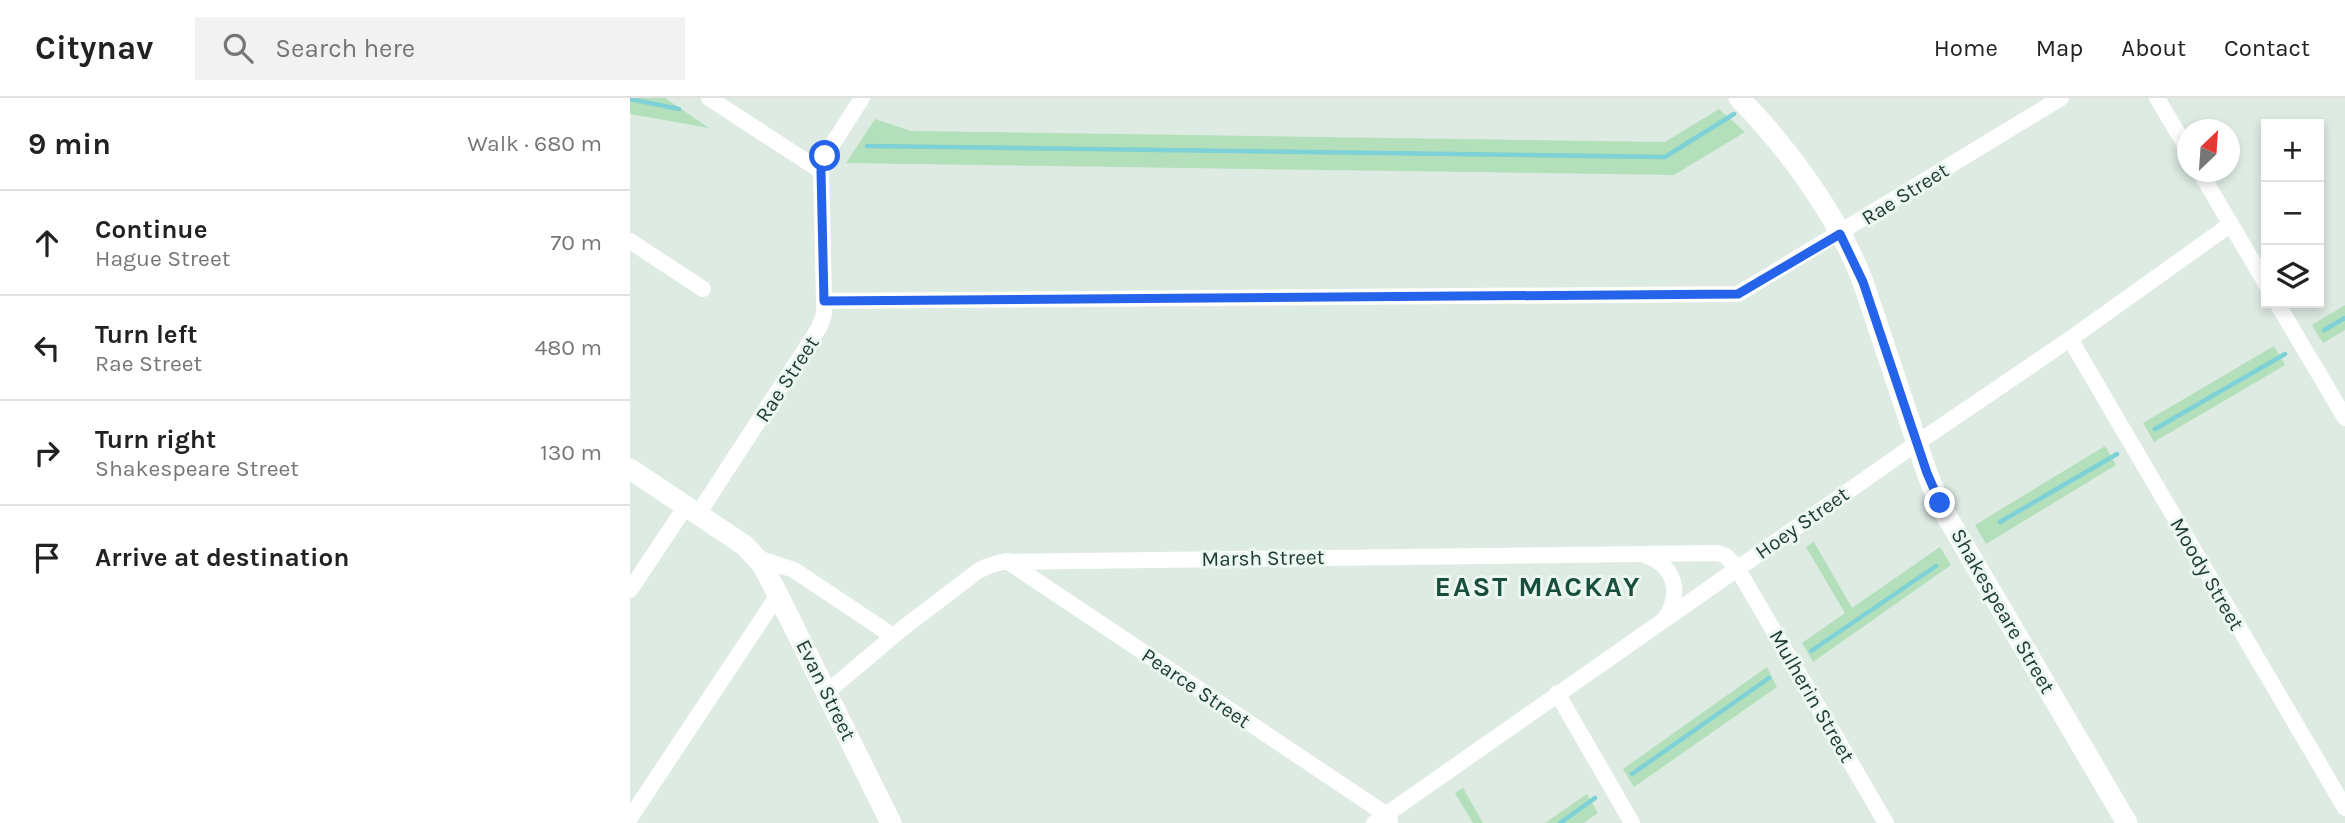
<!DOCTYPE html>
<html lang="en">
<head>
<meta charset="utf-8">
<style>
  :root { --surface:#fff; --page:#f2f2f2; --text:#222; --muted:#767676; --line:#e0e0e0 }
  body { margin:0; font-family:Karla,sans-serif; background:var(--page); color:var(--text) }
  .controls { position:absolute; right:21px; top:21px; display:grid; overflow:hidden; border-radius:0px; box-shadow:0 4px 10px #0003 }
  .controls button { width:63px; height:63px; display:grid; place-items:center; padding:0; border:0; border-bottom:2px solid var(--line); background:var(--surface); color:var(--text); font:35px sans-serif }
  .compass { position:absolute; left:1547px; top:21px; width:63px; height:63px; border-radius:50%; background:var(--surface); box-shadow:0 4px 10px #0003; rotate:25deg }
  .stop { position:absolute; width:21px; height:21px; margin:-16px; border:5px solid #2563eb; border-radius:50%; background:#fff }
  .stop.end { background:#2563eb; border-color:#fff; box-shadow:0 2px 7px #0008 }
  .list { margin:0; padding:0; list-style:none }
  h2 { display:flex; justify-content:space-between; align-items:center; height:91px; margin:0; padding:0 28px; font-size:30px }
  h2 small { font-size:23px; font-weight:400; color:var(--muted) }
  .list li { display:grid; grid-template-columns:46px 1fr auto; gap:21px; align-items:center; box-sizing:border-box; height:105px; padding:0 28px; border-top:2px solid var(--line) }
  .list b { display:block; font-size:26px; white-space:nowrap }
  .list p { margin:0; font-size:23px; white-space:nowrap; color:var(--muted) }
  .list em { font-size:23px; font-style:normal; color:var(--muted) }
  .icon { flex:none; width:38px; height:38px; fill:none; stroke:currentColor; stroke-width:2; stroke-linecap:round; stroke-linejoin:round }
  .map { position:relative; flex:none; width:1715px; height:725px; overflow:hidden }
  header { display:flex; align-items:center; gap:42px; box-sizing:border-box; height:98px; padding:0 35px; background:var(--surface); border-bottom:2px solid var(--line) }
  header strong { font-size:33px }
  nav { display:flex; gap:38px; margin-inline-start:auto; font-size:24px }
  .search { width:490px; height:63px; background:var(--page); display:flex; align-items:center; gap:18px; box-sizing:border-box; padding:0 24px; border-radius:0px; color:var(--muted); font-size:26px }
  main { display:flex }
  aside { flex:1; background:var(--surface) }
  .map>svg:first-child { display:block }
</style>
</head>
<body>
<header>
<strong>Citynav</strong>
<div class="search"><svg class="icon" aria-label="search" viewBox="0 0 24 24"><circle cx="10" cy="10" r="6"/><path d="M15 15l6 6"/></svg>Search here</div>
<nav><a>Home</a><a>Map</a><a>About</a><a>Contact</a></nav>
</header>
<main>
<aside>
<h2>9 min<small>Walk · 680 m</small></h2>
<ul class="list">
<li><svg class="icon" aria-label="ahead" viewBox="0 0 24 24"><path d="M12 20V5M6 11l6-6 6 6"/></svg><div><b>Continue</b><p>Hague Street</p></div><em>70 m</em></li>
<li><svg class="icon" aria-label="left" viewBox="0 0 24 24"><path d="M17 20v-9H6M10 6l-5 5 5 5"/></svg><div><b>Turn left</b><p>Rae Street</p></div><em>480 m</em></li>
<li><svg class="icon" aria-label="right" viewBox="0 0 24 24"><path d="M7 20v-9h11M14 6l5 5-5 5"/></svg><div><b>Turn right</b><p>Shakespeare Street</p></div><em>130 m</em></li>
<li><svg class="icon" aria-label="arrive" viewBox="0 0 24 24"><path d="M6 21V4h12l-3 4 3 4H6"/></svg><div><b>Arrive at destination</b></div></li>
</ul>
</aside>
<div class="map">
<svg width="1715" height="725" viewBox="0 0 1715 725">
  <rect width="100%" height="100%" fill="#ddebe3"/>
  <!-- green -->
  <g fill="#b3dfba">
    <path d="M0,0h35l44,30 -79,-14z"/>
    <path d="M1089,11l26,23 -71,43 -828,-12 29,-44 36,12 754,11z"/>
    <path d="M1715,207v25l-22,13 -11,-18z"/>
    <path d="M1644,248l11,19 -131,77 -11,-19z"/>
    <path d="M1475,348l11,19 -130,79 -11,-19z"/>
    <path d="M1184,444l38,66 88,-61 11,18 -138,97 -11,-19 43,-30 -39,-66z"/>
    <path d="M1137,569l10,20 -143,100 -11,-18z"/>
    <path d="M833,690l20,35h-10l-18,-30z"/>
    <path d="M957,696l11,19 -15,10h-38z"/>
  </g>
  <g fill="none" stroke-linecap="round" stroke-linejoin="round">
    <!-- stream -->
    <g stroke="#7ed1d6" stroke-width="4.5">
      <path d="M0,1l49,10"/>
      <path d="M237,48l798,11 69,-43"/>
      <path d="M1694,232l21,-12"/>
      <path d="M1525,331l130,-75"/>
      <path d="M1370,424l117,-68"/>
      <path d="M1181,553l125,-85"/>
      <path d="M1002,676l137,-96"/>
      <path d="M930,725l35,-25"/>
    </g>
    <!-- street -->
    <g stroke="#fff" stroke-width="16">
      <path d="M79,0l112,73"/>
      <path d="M1527,0l31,52"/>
      <path d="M1570,74l66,112"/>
      <path d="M0,143l73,48"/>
      <path d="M194,203l-3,-134 4,-11 37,-58"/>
      <path d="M1647,205l68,115"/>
      <path d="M1440,241l275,469"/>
      <path d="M68,416l121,-186 5,-14v-13l914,-7 323,-196"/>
      <path d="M1012,456c31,10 41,35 24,63"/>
      <path d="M128,460l36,12 99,66"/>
      <path d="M377,463l368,246 11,7 4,7"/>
      <path d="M0,492l56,-84"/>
      <path d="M197,594l76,-64 75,-57 10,-5 14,-4 716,-9 8,3 11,12 149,255"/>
      <path d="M927,595l75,130"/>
      <path d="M0,720l148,-223"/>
      <path d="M744,725l543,-380 153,-104 161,-115"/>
    </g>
    <!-- secondary -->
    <g stroke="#fff" stroke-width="21">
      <path d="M1109,0c49,50 99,118 124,184l64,191 12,30 188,320"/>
      <path d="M0,371l114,76 18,19 16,31 113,228"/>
    </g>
  </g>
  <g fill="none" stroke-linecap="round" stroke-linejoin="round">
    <!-- route -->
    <path stroke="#2563eb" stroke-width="9" d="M195,58l-4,15 3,130 914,-7 102,-60 23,48 64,191 13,30"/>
  </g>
  <g text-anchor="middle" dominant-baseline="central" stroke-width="6" stroke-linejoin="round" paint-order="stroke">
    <!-- street labels -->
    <g font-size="21" fill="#1d3b30" stroke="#edf7f1">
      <text transform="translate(1275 96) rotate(-32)">Rae Street</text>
      <text transform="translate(157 281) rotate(-57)">Rae Street</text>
      <text transform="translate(1172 425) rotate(-35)">Hoey Street</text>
      <text transform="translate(633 460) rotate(-1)">Marsh Street</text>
      <text transform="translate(1577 476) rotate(60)">Moody Street</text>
      <text transform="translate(1373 513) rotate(60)">Shakespeare Street</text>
      <text transform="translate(566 590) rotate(34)">Pearce Street</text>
      <text transform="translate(196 592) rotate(64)">Evan Street</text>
      <text transform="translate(1182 598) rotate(60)">Mulherin Street</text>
    </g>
    <!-- district labels -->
    <g font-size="28" font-weight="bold" letter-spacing="2" fill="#184f3c" stroke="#edf7f1">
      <text x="908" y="488">EAST MACKAY</text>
    </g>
  </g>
</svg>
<div class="controls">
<button>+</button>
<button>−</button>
<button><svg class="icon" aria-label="layers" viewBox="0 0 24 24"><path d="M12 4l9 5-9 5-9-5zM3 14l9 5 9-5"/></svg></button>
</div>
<svg class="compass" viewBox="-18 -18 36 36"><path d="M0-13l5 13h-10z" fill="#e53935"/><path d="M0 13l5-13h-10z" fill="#767676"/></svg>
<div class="stop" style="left:195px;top:58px"></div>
<div class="stop end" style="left:1310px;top:405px"></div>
</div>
</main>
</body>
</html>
